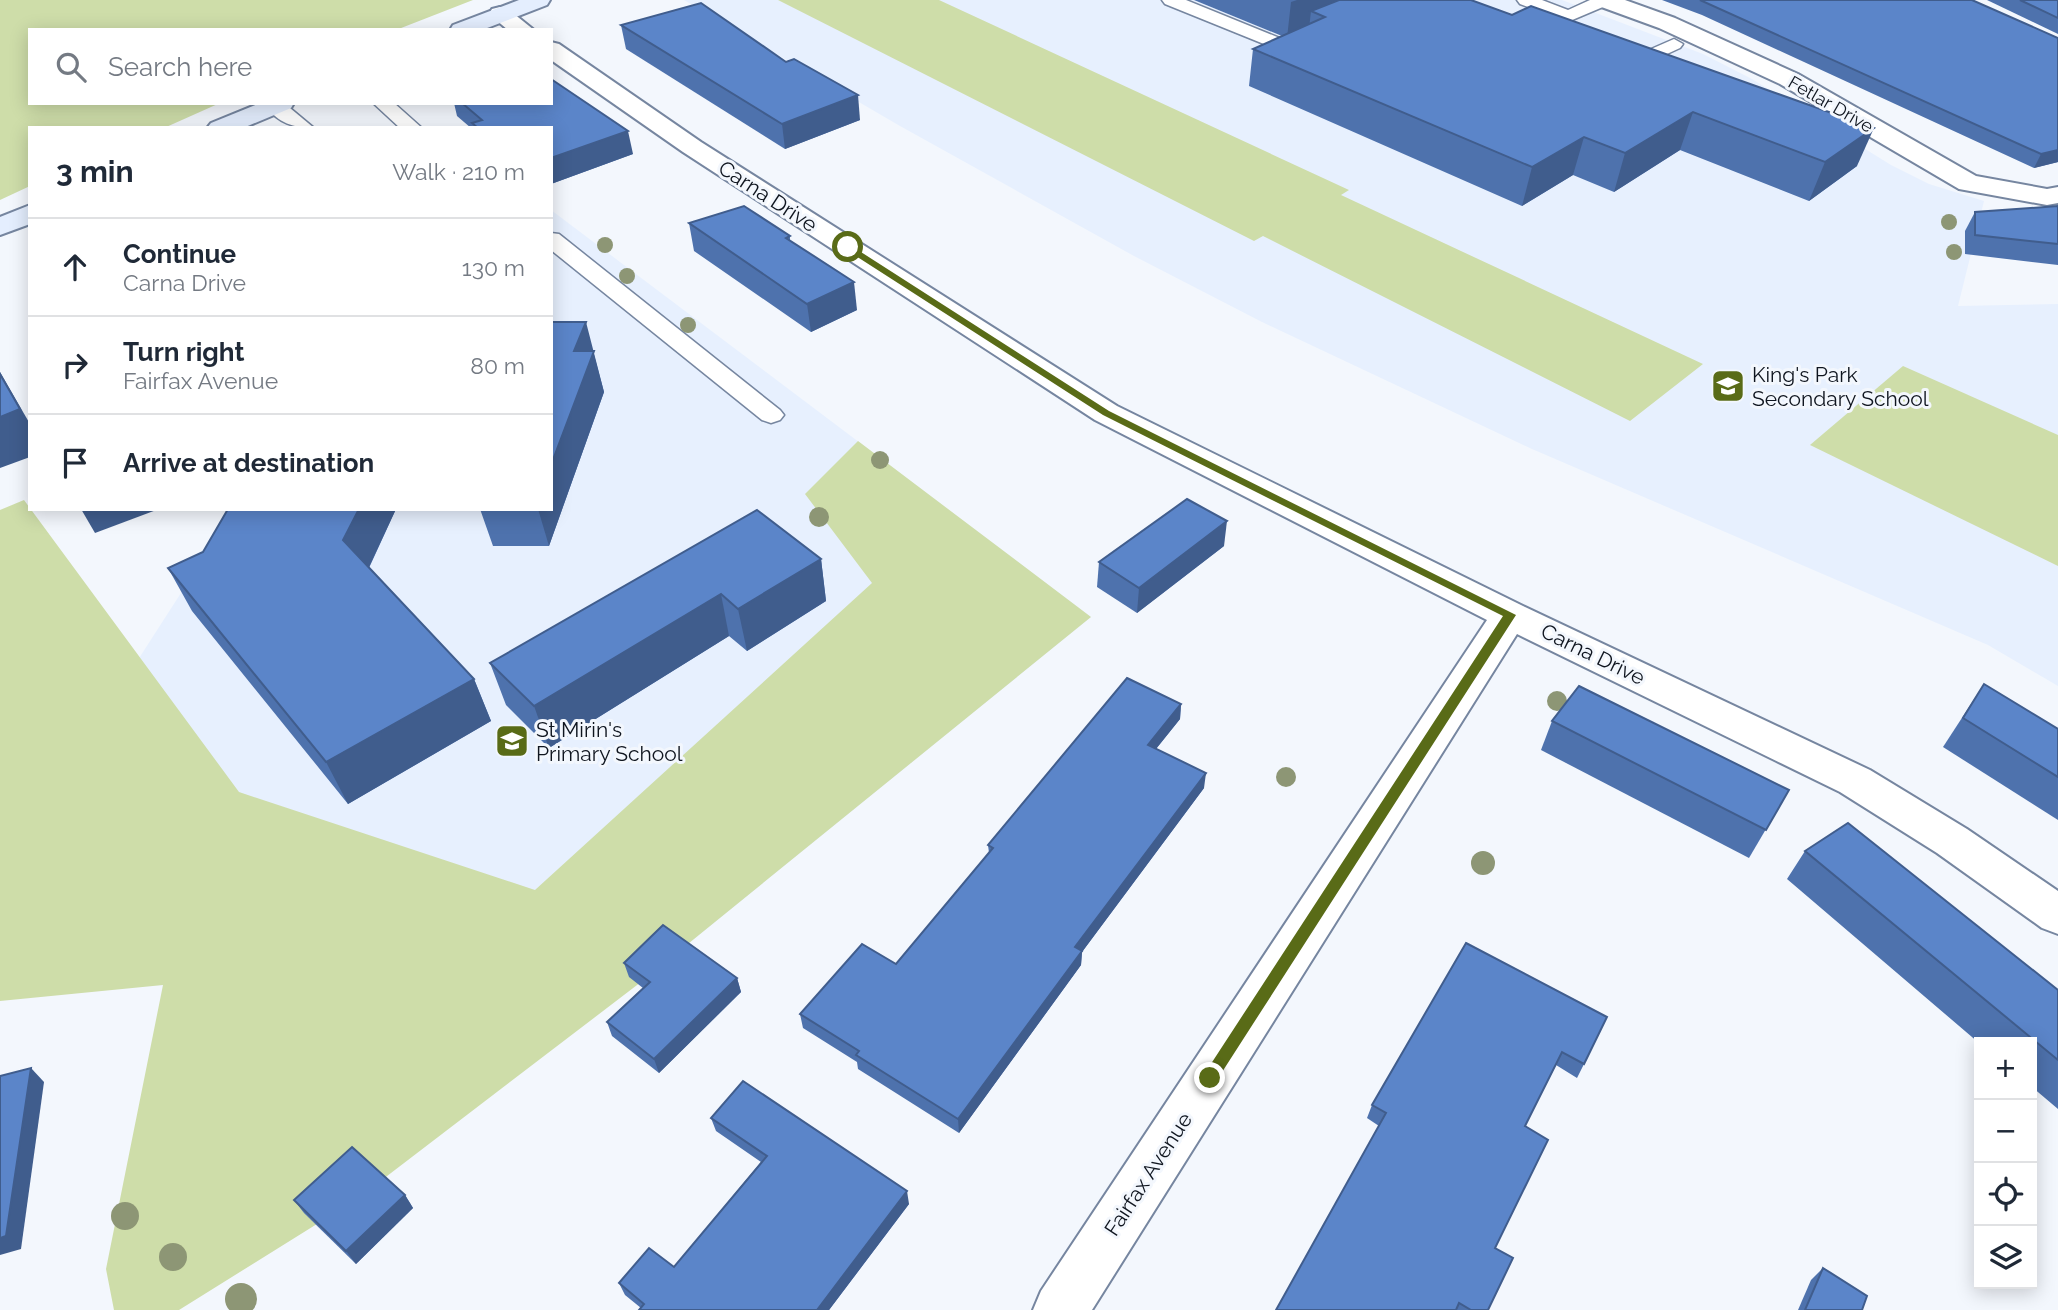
<!DOCTYPE html>
<html lang="en">
<head>
<meta charset="utf-8">
<style>
  :root { --surface:#fff; --page:#f6f6f7; --text:#1f2937; --muted:#747a83; --line:#e0e1e3 }
  body { margin:0; font-family:Raleway,sans-serif; background:var(--page); color:var(--text) }
  .controls { position:absolute; right:21px; bottom:21px; display:grid; overflow:hidden; border-radius:0px; box-shadow:0 4px 18px #0003 }
  .controls button { width:63px; height:63px; display:grid; place-items:center; padding:0; border:0; border-bottom:2px solid var(--line); background:var(--surface); color:var(--text); font:35px sans-serif }
  .stop { position:absolute; width:21px; height:21px; margin:-16px; border:5px solid #596b17; border-radius:50%; background:#fff }
  .stop.end { background:#596b17; border-color:#fff; box-shadow:0 2px 7px #0008 }
  .list { margin:0; padding:0; list-style:none }
  h2 { display:flex; justify-content:space-between; align-items:center; height:91px; margin:0; padding:0 28px; font-size:30px }
  h2 small { font-size:23px; font-weight:400; color:var(--muted) }
  .list li { display:grid; grid-template-columns:46px 1fr auto; gap:21px; align-items:center; box-sizing:border-box; height:98px; padding:0 28px; border-top:2px solid var(--line) }
  .list b { display:block; font-size:26px; white-space:nowrap }
  .list p { margin:0; font-size:23px; white-space:nowrap; color:var(--muted) }
  .list em { font-size:23px; font-style:normal; color:var(--muted) }
  .icon { flex:none; width:38px; height:38px; fill:none; stroke:currentColor; stroke-width:2; stroke-linecap:round; stroke-linejoin:round }
  .map { position:relative; flex:none; width:2058px; height:1310px; overflow:hidden }
  .search { position:absolute; background:var(--surface); box-shadow:0 4px 18px #0003; left:28px; top:28px; width:525px; height:77px; display:flex; align-items:center; gap:18px; box-sizing:border-box; padding:0 24px; border-radius:0px; color:var(--muted); font-size:26px }
  .panel { position:absolute; background:var(--surface); box-shadow:0 4px 18px #0003; left:28px; top:126px; width:525px; height:385px; border-radius:0px }
  .map>svg:first-child { display:block }
</style>
</head>
<body>
<div class="map">
<svg width="2058" height="1310" viewBox="0 0 2058 1310">
  <rect width="100%" height="100%" fill="#f3f7fd"/>
  <!-- built -->
  <g fill="#e7f0fe">
    <path d="M684,0h878l141,54 49,25 139,86 38,19 55,17 -26,105 100,-2v382l-70,-41 -456,-196 -270,-127 -128,-66 -234,-130z"/>
    <path d="M551,210l540,407 -450,365 -608,-159 202,-314h316z"/>
  </g>
  <!-- green -->
  <g fill="#cedda9">
    <path d="M0,0h473l-77,30h-366v73h190l-56,25h-134v58l-30,14z"/>
    <path d="M778,0h161l410,190 -8,5 362,169 -73,57 -367,-185 -9,5z"/>
    <path d="M1903,366l155,69v131l-248,-121z"/>
    <path d="M858,441l233,176 -450,365 -284,217 -178,111h-65l-8,-41 57,-284 -163,16v-491l24,-10 215,292 296,98 337,-307 -67,-89z"/>
  </g>
  <g fill="none" stroke-linecap="round" stroke-linejoin="round">
    <defs>
      <g id="service">
        <path d="M1162,0h24l101,41 20,-7 9,5c-7,8 -24,15 -35,12l-116,-47z"/>
        <path d="M1517,0h25l26,10 22,-10h23l-3,4 -78,33 -11,-2 -3,-4 3,-4 9,-1 23,-10 -33,-12z"/>
        <path d="M1674,39l9,5 -3,4 -37,17 -25,-8 -3,-4 9,-5 18,5z"/>
        <path d="M267,103h17l30,25c-21,0 -35,-5 -49,-22z"/>
        <path d="M373,103h21l28,25h-22z"/>
        <path d="M551,233l8,1 221,176 4,5 -4,5 -9,3 -9,-3 -211,-170z"/>
      </g>
      <g id="minor">
        <path d="M1593,0h32l50,18 123,56 178,102 71,13 11,-2v16l-11,2 -88,-16 -179,-105 -121,-56 -63,-23z"/>
        <path d="M500,7l8,2 26,21h-26l-19,-16 3,-5z"/>
        <path d="M551,42l8,2 142,98 416,264 406,200 347,164 97,59 91,62v43l-16,-6 -105,-75 -97,-61 -323,-158 -425,676h-59l8,-19 446,-671 -392,-200 -412,-268 -132,-92z"/>
      </g>
      <g id="secondary">
        <path d="M519,0h31l-3,5 -65,25h-32l3,-5z"/>
        <path d="M260,103h34l-3,5 -48,20h-36l4,-5z"/>
        <path d="M30,205v19l-30,11v-18z"/>
      </g>
    </defs>
    <!-- service casing -->
    <use href="#service" stroke="#7686a0" stroke-width="3"/>
    <!-- minor casing -->
    <use href="#minor" stroke="#7686a0" stroke-width="4"/>
    <!-- secondary casing -->
    <use href="#secondary" stroke="#7686a0" stroke-width="4"/>
    <!-- service -->
    <use href="#service" fill="#fff" fill-rule="evenodd"/>
    <!-- minor -->
    <use href="#minor" fill="#fff" fill-rule="evenodd"/>
    <!-- secondary -->
    <use href="#secondary" fill="#e4eefe" fill-rule="evenodd"/>
  </g>
  <!-- trees -->
  <g fill="#8d9675">
    <circle cx="1949" cy="222" r="8"/>
    <circle cx="605" cy="245" r="8"/>
    <circle cx="1954" cy="252" r="8"/>
    <circle cx="627" cy="276" r="8"/>
    <circle cx="688" cy="325" r="8"/>
    <circle cx="880" cy="460" r="9"/>
    <circle cx="819" cy="517" r="10"/>
    <circle cx="1557" cy="701" r="10"/>
    <circle cx="1286" cy="777" r="10"/>
    <circle cx="1483" cy="863" r="12"/>
    <circle cx="125" cy="1216" r="14"/>
    <circle cx="173" cy="1257" r="14"/>
    <circle cx="241" cy="1299" r="16"/>
  </g>
  <!-- wall -->
  <g fill="#4e72ad">
    <path d="M1194,0h277l386,166 -48,35 -129,-51 -66,42 -41,-17 -51,31 -273,-120 4,-37 29,-13z"/>
    <path d="M1662,0h310l86,38v124l-24,6 -332,-153z"/>
    <path d="M1987,0h71v34z"/>
    <path d="M621,25l165,37 74,58 -75,29 -159,-100z"/>
    <path d="M454,103h97l82,51 -82,30v-56h-80l-14,-12z"/>
    <path d="M2058,206v59l-93,-11v-23l10,-19z"/>
    <path d="M689,223l101,13v5l67,69 -46,22 -117,-81z"/>
    <path d="M593,351l11,41 -55,154h-56l-13,-37h71z"/>
    <path d="M396,509l-27,59 105,111 17,42 -143,83 -156,-193 -24,-43 35,-16z"/>
    <path d="M1224,546l-87,67 -40,-26 2,-25z"/>
    <path d="M821,559l5,42 -79,50 -18,-15 -180,112 -43,-43 -16,-42z"/>
    <path d="M1984,684l74,45v91l-115,-73z"/>
    <path d="M1181,704l-1,15 -24,30 48,39 -122,164 -1,13 -122,168 -101,-64 -1,-7 -54,-34 -3,-14 96,-50 93,-111 -1,-8z"/>
    <path d="M1552,721l237,69 -40,68 -208,-108z"/>
    <path d="M1805,851l253,139v119l-26,-22v-45l-53,1 -192,-164z"/>
    <path d="M1466,943l118,121 -7,14 -21,-13 -31,61 -30,122 -7,62h-212l103,-184 -12,-8 5,-13z"/>
    <path d="M624,963l113,15 4,14 -82,81 -47,-37 -5,-14 36,-34 -14,-11z"/>
    <path d="M711,1118l198,86 -80,106h-190l2,-2 -16,-13 -6,-12 55,-16 87,-105 -45,-31z"/>
    <path d="M405,1195l8,13 -57,56 -52,-51 -10,-13z"/>
    <path d="M1823,1268l39,42h-64l13,-30z"/>
  </g>
  <!-- shaded-wall -->
  <g fill="#405d8d">
    <path d="M1297,0h76l-62,11 -2,18 -22,9 4,-36z"/>
    <path d="M858,95l2,25 -75,29 -3,-25z"/>
    <path d="M1693,112l-13,38 -66,42 11,-39z"/>
    <path d="M1874,128l-17,38 -48,35 16,-39z"/>
    <path d="M628,131l5,23 -82,30v-26z"/>
    <path d="M1584,137l-11,38 -51,31 10,-39z"/>
    <path d="M2058,150v12l-24,6 7,-14z"/>
    <path d="M854,282l3,28 -46,22 -4,-28z"/>
    <path d="M586,322l18,70 -55,154 -11,-37h13v-44l23,-114z"/>
    <path d="M0,372l30,52v33l-30,11z"/>
    <path d="M81,509h78l-64,24z"/>
    <path d="M359,509h37l-34,73 -19,-42z"/>
    <path d="M1227,521l-3,25 -87,67 2,-25z"/>
    <path d="M821,559l5,42 -79,50 -9,-42z"/>
    <path d="M721,594l8,42 -180,112 -15,-42z"/>
    <path d="M474,679l17,42 -143,83 -22,-42z"/>
    <path d="M1181,704l-1,15 -33,41 1,-15z"/>
    <path d="M1206,773l-2,15 -122,164 -1,13 -122,168 -1,-14 117,-172z"/>
    <path d="M737,978l4,14 -82,81 -5,-14z"/>
    <path d="M31,1068l13,14 -23,167 -21,6v-17z"/>
    <path d="M907,1191l2,13 -80,106h-12z"/>
    <path d="M405,1195l8,13 -57,56 -10,-13z"/>
  </g>
  <!-- building -->
  <g fill="#5b85c9" stroke="#405d8d" stroke-width="2">
    <path d="M1339,0h132l41,15 19,-9 343,122 -49,34 -132,-50 -68,41 -41,-16 -52,30 -279,-118 72,-32 -14,-6z"/>
    <path d="M1700,0h272l86,38v112l-17,4z"/>
    <path d="M2020,0h38v18z"/>
    <path d="M701,3l85,59 8,-3 64,36 -76,29 -161,-99z"/>
    <path d="M551,79l77,52 -77,27v-30h-73l-6,-5 10,-3 -20,-17h89z"/>
    <path d="M744,206l46,30 -4,2 68,44 -47,22 -118,-81z"/>
    <path d="M2058,206v38l-83,-9v-23z"/>
    <path d="M551,322h35l-12,29h20l-43,114z"/>
    <path d="M0,374l20,35 -20,8z"/>
    <path d="M1187,499l40,22 -88,67 -40,-26z"/>
    <path d="M228,509h131l-16,31 131,139 -148,83 -158,-194 35,-16z"/>
    <path d="M757,510l64,49 -83,50 -17,-15 -187,112 -44,-43z"/>
    <path d="M1127,678l54,26 -33,41 58,28 -131,174 7,4 -124,168 -102,-64 3,-4 -59,-37 62,-70 34,20 97,-116 -5,-3z"/>
    <path d="M1984,684l74,45v48l-95,-59z"/>
    <path d="M1579,686l210,104 -23,40 -214,-109z"/>
    <path d="M1848,823l210,167v70l-253,-209z"/>
    <path d="M663,925l74,53 -83,81 -47,-37 43,-40 -26,-19z"/>
    <path d="M1466,943l141,74 -23,47 -22,-12 -37,74 23,14 -53,108 18,10 -25,52h-17l-12,-7 -3,7h-180l110,-197 -14,-8z"/>
    <path d="M31,1068l-25,168 -6,2v-162z"/>
    <path d="M743,1081l164,110 -90,119h-178l5,-6 -25,-21 30,-35 25,19 93,-111 -56,-38z"/>
    <path d="M352,1147l53,48 -59,56 -52,-51z"/>
    <path d="M1823,1268l44,28 -5,14h-57z"/>
  </g>
  <!-- route -->
  <path fill="#596b17" d="M845,245h5l259,166 407,204 -301,468h-10l-2,-5 2,-5 298,-457 -400,-201 -258,-166z"/>
  <!-- icons -->
  <defs>
    <symbol id="school-square" viewBox="-11 -11 22 22"><rect x="-9" y="-9" width="18" height="18" rx="4" fill="#596b17" stroke="#f3f7fd"/><path d="M0-5L7-2L0 1L-7-2ZM-4 1L0 2.5L4 1V4Q0 6-4 4Z" fill="#fff"/></symbol>
  </defs>
  <g fill-rule="evenodd">
    <use href="#school-square" x="1709" y="367" width="38" height="38"/>
    <use href="#school-square" x="493" y="722" width="38" height="38"/>
  </g>
  <g text-anchor="middle" dominant-baseline="central" stroke-width="6" stroke-linejoin="round" paint-order="stroke">
    <!-- far-street labels -->
    <g font-size="18" fill="#0f151f" stroke="#f3f7fd">
      <text transform="translate(1831 104) rotate(30)">Fetlar Drive</text>
    </g>
    <!-- street labels -->
    <g font-size="21" fill="#0f151f" stroke="#f3f7fd">
      <text transform="translate(768 196) rotate(33)">Carna Drive</text>
      <text transform="translate(1593 654) rotate(26)">Carna Drive</text>
      <text transform="translate(1148 1174) rotate(-57)">Fairfax Avenue</text>
    </g>
    <!-- poi labels -->
    <g font-size="21" fill="#0f151f" stroke="#f3f7fd" text-anchor="start">
      <text x="1752" y="374">King's Park<tspan x="1752" dy="24">Secondary School</tspan></text>
      <text x="536" y="729">St Mirin's<tspan x="536" dy="24">Primary School</tspan></text>
    </g>
  </g>
</svg>
<div class="controls">
<button>+</button>
<button>−</button>
<button><svg class="icon" aria-label="locate" viewBox="0 0 24 24"><circle cx="12" cy="12" r="6"/><path d="M12 2v4M12 18v4M2 12h4M18 12h4"/></svg></button>
<button><svg class="icon" aria-label="layers" viewBox="0 0 24 24"><path d="M12 4l9 5-9 5-9-5zM3 14l9 5 9-5"/></svg></button>
</div>
<div class="stop" style="left:848px;top:247px"></div>
<div class="stop end" style="left:1210px;top:1078px"></div>
<div class="search"><svg class="icon" aria-label="search" viewBox="0 0 24 24"><circle cx="10" cy="10" r="6"/><path d="M15 15l6 6"/></svg>Search here</div>
<section class="panel">
<h2>3 min<small>Walk · 210 m</small></h2>
<ul class="list">
<li><svg class="icon" aria-label="ahead" viewBox="0 0 24 24"><path d="M12 20V5M6 11l6-6 6 6"/></svg><div><b>Continue</b><p>Carna Drive</p></div><em>130 m</em></li>
<li><svg class="icon" aria-label="right" viewBox="0 0 24 24"><path d="M7 20v-9h11M14 6l5 5-5 5"/></svg><div><b>Turn right</b><p>Fairfax Avenue</p></div><em>80 m</em></li>
<li><svg class="icon" aria-label="arrive" viewBox="0 0 24 24"><path d="M6 21V4h12l-3 4 3 4H6"/></svg><div><b>Arrive at destination</b></div></li>
</ul>
</section>
</div>
</body>
</html>
